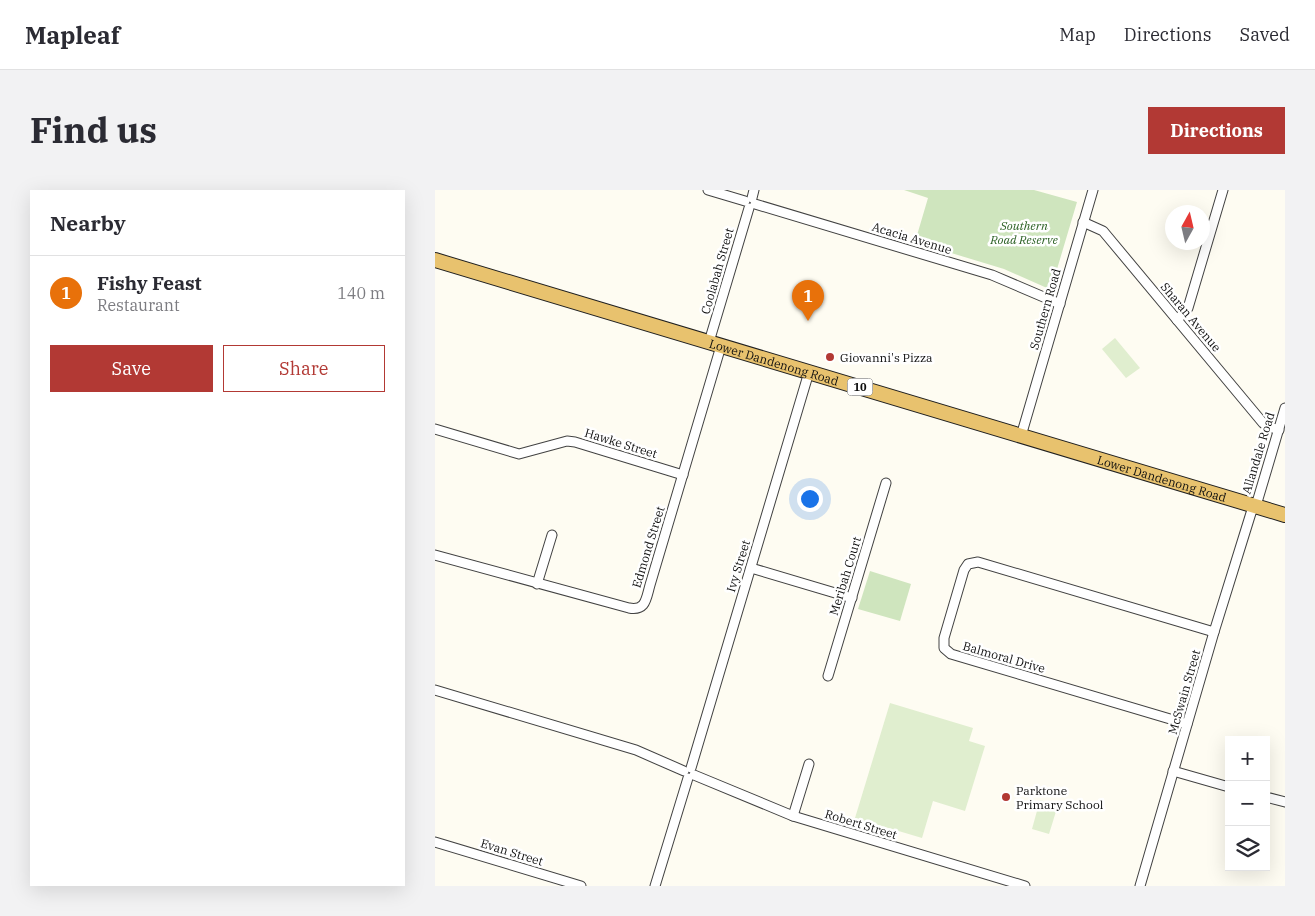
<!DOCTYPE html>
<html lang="en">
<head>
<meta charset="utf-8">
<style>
  :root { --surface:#fff; --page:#f2f2f3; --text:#2b2b33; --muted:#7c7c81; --line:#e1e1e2; --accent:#b23934 }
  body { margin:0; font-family:"IBM Plex Serif",serif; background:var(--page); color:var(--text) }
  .controls { position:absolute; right:15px; bottom:15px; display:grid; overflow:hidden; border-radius:0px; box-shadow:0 5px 20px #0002 }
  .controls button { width:45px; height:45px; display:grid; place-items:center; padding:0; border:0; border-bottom:1px solid var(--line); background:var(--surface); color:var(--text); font:25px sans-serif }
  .compass { position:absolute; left:730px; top:15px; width:45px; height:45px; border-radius:50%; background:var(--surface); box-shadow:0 5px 20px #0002; rotate:8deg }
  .you { position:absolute; left:374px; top:308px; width:18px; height:18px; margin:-12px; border:4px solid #fff; border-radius:50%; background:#1a73e8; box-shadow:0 0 0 8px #1a73e833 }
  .badge { display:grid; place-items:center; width:32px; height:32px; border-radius:50%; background:var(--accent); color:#fff; font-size:16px; font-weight:700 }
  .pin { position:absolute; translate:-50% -41px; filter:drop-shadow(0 1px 2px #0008) }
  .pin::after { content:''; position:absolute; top:26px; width:18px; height:15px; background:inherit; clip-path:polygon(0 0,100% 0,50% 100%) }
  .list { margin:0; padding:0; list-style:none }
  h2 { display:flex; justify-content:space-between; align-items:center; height:65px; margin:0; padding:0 20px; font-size:21px }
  h2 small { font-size:16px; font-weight:400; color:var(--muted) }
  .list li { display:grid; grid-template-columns:32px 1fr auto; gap:15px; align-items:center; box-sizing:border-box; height:75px; padding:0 20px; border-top:1px solid var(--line) }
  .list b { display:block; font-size:19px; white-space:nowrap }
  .list p { margin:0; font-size:16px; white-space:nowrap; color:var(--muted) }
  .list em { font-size:16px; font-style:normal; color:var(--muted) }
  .actions { display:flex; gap:10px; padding:15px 20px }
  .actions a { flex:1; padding:11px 0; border:1px solid var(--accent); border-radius:0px; text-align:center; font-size:18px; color:var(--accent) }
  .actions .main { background:var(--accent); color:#fff }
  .icon { flex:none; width:28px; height:28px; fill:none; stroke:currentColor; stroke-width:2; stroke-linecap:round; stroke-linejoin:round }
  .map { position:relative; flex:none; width:850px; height:696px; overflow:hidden; border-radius:0px }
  header { display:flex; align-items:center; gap:30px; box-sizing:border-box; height:70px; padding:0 25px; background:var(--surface); border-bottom:1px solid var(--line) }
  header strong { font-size:24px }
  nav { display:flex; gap:28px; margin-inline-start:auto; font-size:18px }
  .intro { display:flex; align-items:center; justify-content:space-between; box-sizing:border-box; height:120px; padding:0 30px }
  h1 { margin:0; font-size:35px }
  .button { padding:12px 22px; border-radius:0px; background:var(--accent); color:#fff; font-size:18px; font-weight:700 }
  main { display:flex; gap:30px; padding:0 30px }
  aside { flex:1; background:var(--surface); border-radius:0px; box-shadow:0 5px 20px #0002 }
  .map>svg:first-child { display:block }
</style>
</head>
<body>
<header>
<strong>Mapleaf</strong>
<nav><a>Map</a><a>Directions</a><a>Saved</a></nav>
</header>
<div class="intro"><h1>Find us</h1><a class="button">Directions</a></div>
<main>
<aside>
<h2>Nearby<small></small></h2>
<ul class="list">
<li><span class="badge" style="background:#e8710a">1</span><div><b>Fishy Feast</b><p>Restaurant</p></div><em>140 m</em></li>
</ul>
<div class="actions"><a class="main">Save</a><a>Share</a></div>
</aside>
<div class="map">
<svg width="850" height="696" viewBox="0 0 850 696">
  <rect width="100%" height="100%" fill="#fefcf2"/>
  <!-- green -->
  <g fill="#cfe5be">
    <path d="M469,0h130l43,12 -25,84 -5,2 -43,-19 -89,-27 13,-44z"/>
    <path d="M435,381l41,13 -11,37 -42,-12z"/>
  </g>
  <!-- pitch -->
  <g fill="#e0eecf">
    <path d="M680,148l25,30 -14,10 -24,-29z"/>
    <path d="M455,513l83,25 -4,13 16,5 -20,65 -32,-10 -11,37 -67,-20z"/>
    <path d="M605,610l18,5 -9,29 -17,-5z"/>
  </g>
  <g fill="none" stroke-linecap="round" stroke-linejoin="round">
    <defs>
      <g id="minor">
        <path d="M273,0l37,11"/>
        <path d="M317,8l2,-8"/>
        <path d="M320,14l237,71 68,29"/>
        <path d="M648,32l20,9 160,192 4,3 12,4"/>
        <path d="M742,130l11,-12 35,-118"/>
        <path d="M274,152l40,-134"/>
        <path d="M0,239l84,25 48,-13 8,1 108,33"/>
        <path d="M586,246l72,-246"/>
        <path d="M0,365l194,53c17,3 17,-9 21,-23l71,-239"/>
        <path d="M316,378l101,30"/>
        <path d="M102,394l15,-49"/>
        <path d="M393,486l58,-193"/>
        <path d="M0,500l201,60 48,21"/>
        <path d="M752,534l-236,-70 -7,-6v-10l20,-68 4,-6 10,-2 236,70"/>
        <path d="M256,578l118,-396"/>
        <path d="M738,581l56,16"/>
        <path d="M259,585l99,41 232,70"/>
        <path d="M831,607l19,5"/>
        <path d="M358,626l16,-52"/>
        <path d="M0,652l146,44"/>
        <path d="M220,696l33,-108"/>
        <path d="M705,696l74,-254 37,-119 7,-14 27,-91"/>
      </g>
      <g id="trunk">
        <path id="s1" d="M0,70l850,255"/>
      </g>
    </defs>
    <!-- minor casing -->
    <use href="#minor" stroke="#424242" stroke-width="11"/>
    <!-- trunk casing -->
    <use href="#trunk" stroke="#202020" stroke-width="16"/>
    <!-- minor -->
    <use href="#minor" stroke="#fff" stroke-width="9"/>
    <!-- trunk -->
    <use href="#trunk" stroke="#e8c26e" stroke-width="14"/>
  </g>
  <!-- markers -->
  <g fill="#b23934" stroke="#fff" stroke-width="2">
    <circle cx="395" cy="167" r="5"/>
    <circle cx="571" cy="607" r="5"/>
  </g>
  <g text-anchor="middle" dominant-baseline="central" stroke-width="5" stroke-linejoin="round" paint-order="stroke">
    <!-- shield labels -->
    <rect fill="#fff" stroke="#575757" stroke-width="1" x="412.5" y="188.5" width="25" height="17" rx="4"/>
    <g font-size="11" font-weight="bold" fill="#0f0f0f">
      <text x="425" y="197">10</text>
    </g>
    <!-- park labels -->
    <g font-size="12" font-style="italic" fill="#2c6125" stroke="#fff">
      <text x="589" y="35">Southern<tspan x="589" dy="14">Road Reserve</tspan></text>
    </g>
    <!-- street labels -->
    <g font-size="12" fill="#0f0f0f" stroke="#fff">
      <text transform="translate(477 48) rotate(17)">Acacia Avenue</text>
      <text transform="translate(282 81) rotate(-74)">Coolabah Street</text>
      <text transform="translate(610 119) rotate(-74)">Southern Road</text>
      <text transform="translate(756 127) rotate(50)">Sharan Avenue</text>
      <text stroke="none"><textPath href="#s1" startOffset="354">Lower Dandenong Road</textPath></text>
      <text transform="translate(186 253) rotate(17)">Hawke Street</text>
      <text transform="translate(823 263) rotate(-73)">Allandale Road</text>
      <text stroke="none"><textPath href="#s1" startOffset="759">Lower Dandenong Road</textPath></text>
      <text transform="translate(213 357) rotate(-73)">Edmond Street</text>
      <text transform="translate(303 376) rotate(-73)">Ivy Street</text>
      <text transform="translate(410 386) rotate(-73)">Meribah Court</text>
      <text transform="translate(569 467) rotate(16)">Balmoral Drive</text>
      <text transform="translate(749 502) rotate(-74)">McSwain Street</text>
      <text transform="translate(426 634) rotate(17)">Robert Street</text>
      <text transform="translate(77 662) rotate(17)">Evan Street</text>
    </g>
    <!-- poi labels -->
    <g font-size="12" fill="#0f0f0f" stroke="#fff" text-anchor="start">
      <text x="405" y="167">Giovanni's Pizza</text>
      <text x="581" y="600">Parktone<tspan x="581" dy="14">Primary School</tspan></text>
    </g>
  </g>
</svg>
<div class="controls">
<button>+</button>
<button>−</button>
<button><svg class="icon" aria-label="layers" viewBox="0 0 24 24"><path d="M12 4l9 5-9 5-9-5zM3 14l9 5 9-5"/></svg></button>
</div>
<svg class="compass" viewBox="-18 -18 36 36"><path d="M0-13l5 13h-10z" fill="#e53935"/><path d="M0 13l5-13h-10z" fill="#7c7c81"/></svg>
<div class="you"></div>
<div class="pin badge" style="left:373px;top:131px;background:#e8710a">1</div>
</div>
</main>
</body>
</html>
